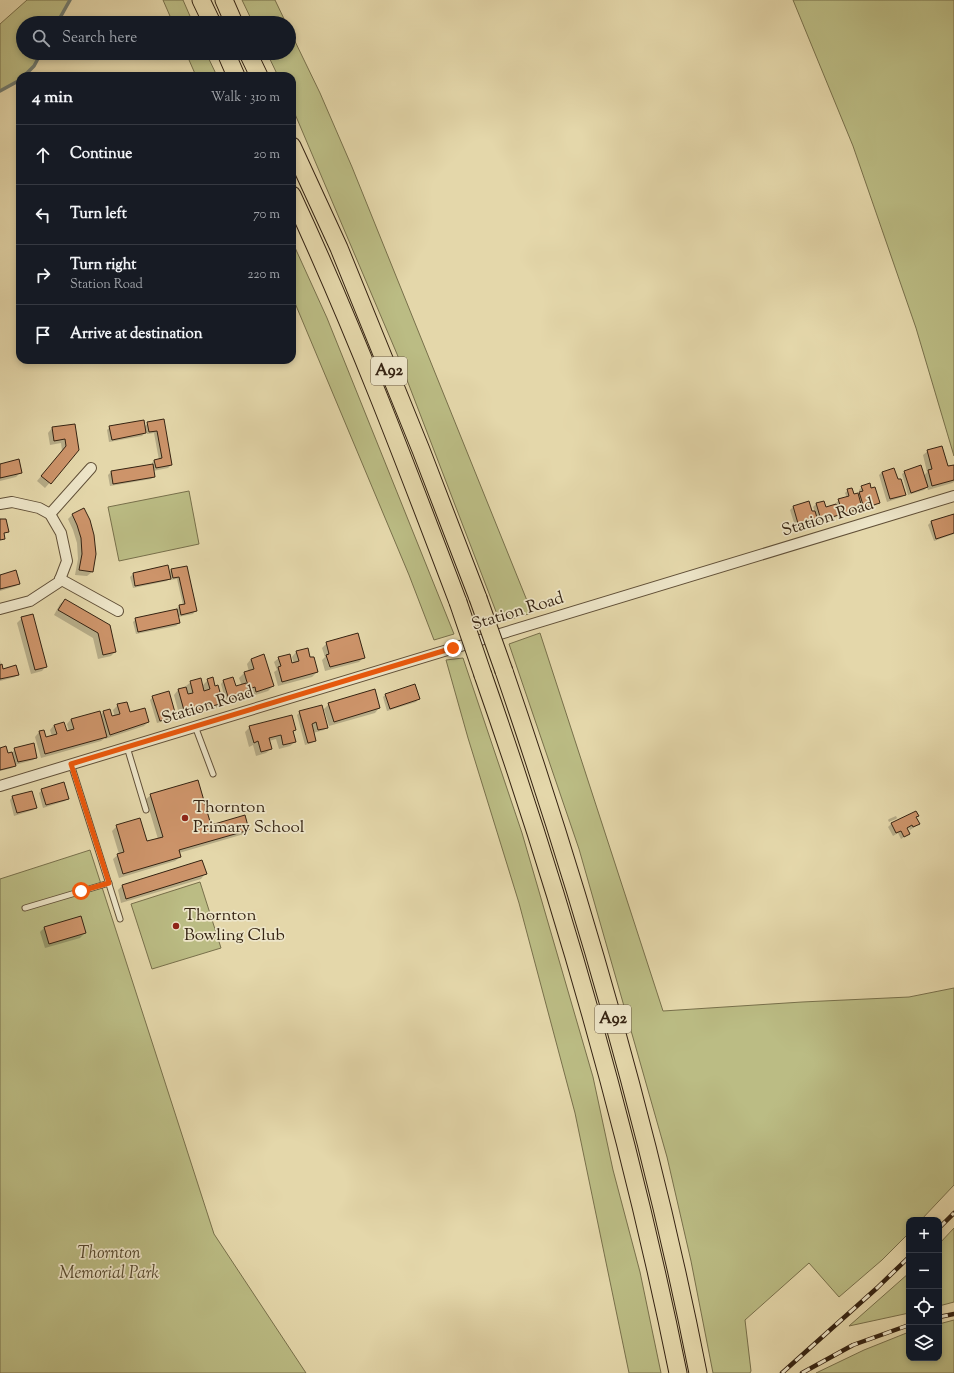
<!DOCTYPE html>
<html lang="en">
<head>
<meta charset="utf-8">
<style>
  :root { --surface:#171b24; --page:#20242c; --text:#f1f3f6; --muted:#9ea1a6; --line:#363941 }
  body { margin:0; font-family:"Sorts Mill Goudy",serif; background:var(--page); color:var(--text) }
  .controls { position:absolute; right:12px; bottom:12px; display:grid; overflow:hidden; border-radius:8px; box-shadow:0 2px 6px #0003 }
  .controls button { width:36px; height:36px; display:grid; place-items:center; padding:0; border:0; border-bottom:1px solid var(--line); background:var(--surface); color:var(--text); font:20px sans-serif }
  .stop { position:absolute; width:12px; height:12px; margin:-9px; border:3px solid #ea580c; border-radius:50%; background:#fff }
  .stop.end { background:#ea580c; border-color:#fff; box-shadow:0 1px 4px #0008 }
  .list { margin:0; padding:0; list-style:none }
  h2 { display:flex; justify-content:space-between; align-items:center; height:52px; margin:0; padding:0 16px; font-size:17px }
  h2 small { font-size:13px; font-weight:400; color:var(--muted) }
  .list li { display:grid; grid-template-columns:26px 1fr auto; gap:12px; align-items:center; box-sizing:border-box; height:60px; padding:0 16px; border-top:1px solid var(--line) }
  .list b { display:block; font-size:15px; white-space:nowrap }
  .list p { margin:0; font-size:13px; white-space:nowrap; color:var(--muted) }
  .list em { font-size:13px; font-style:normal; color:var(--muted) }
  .icon { flex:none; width:22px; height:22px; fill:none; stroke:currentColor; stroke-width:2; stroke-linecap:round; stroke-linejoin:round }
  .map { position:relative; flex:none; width:954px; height:1373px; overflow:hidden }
  .search { position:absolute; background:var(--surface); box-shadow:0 2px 6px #0003; left:16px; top:16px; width:280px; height:44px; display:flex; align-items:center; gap:10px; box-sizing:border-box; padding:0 14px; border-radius:22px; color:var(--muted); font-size:15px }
  .panel { position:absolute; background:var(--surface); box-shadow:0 2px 6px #0003; left:16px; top:72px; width:280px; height:292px; border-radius:12px }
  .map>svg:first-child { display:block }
</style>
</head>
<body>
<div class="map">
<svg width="954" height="1373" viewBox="0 0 954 1373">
  <rect width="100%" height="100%" fill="#e4d7aa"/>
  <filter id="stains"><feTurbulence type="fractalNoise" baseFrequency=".005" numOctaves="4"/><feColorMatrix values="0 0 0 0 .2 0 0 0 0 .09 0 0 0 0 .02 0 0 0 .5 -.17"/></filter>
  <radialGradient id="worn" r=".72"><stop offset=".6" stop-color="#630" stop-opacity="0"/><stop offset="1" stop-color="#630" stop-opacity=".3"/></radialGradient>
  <!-- green -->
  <g fill="#bbbc84" stroke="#78704b">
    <path d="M27,0h43l-13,23h-34v30h18l-7,13 -10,10h-4v4l-20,11v-67z"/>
    <path d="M163,0h20l10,23h-20z"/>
    <path d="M242,0h33l11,23h-33z"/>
    <path d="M793,0h161v456l-38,-128 -63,-182z"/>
    <path d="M289,29l31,64 32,74 180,446 -32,9 -103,-268 -105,-247v-31h-14l-11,-23h22z"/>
    <path d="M186,53h20l11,23h-21z"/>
    <path d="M292,241l35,77 127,316 -20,6 -25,-65 -117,-279z"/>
    <path d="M189,491l10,53 -80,17 -11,-54z"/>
    <path d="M540,633l123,378 139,-9 107,-5 45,-9v197l-33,35h-12v13l-27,27 -43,37 -30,-34 -64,57 6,51 -1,2h-37l-22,-112 -24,-104 -31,-109 -57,-199 -70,-205z"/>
    <path d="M463,658l59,175 71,244 20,93 27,102 21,101h-32l-54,-260 -56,-210 -51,-165 -22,-78z"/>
    <path d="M90,850l124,384 92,139h-306v-494z"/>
    <path d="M200,882l21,66 -69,21 -21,-65z"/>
    <path d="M954,1228v74l-15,4v-62z"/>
    <path d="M909,1273v40l-60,13z"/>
    <path d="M954,1320v53h-138l48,-23 45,-18v26h30v-34z"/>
  </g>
  <!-- shadow -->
  <g fill="#0003">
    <path d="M163,420l8,45 -3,3 -15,3 1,6 -3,2 -41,7 -2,-11 3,-3 41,-7v-2l2,-3h5l-5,-27 -7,1 -1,-2 -4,4 -33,6 -2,-12 3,-3h34l4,-4z"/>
    <path d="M74,425l4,25 -33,38 -8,-7 25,-30 -1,-8 -11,2 -2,-12 4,-5z"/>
    <path d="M928,451l19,16 7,1v14l-2,1 -24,7 -1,-3 -3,3 -16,5 -6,-21 3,-2 19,4 3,-4 -4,-17z"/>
    <path d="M0,465l21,7 -5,5 -16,4z"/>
    <path d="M894,469l3,11 8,14 -3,3 -15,5 -8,-27 3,-3z"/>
    <path d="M862,487l9,2 8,13 -3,3 -15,5v-2l-3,3 -18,5 -1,-3 -4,4 -17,5 -1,-2 -3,4 -18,5 -6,-19 3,-3 16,-5 3,11 3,-1 -2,-5 3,-3 7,-2 2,6 12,-3 -1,-2 3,-3 8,-2 -2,-5 3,-3 5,6 4,-1 3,-2 -1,-3z"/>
    <path d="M83,509l9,63 -5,4 -12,-1 3,-16 -1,-16 -4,-13 -5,-11 4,-4z"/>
    <path d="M954,515v19l-20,7 -6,-16 3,-3z"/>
    <path d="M167,567l2,6 2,-3 15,-3 9,44 -2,3 -15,3 1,6 -3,3 -40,8 -3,-12 3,-3 41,-8 -1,-2 3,-3 4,-1 -6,-26 -7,1v-2l-3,3 -34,7 -3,-11 3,-3z"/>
    <path d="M0,576l19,7 -3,3 -16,5z"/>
    <path d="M65,600l44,26 6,26 -4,4 -13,3 -5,-21 -39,-23 6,-11z"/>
    <path d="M22,618l24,48 -4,5 -11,3 -14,-51z"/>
    <path d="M327,643l37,14 -5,5 -34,9 -3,-11 3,-3 -3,-9z"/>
    <path d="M296,652l13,7 8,13 -5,5 -34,9 -4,-14 3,-2 -3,-8 5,-4 13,6h2l-2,-7z"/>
    <path d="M263,656l10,30 -5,5 -16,5 -2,-5 -2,1v2l-3,3 -19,5 -5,-18 2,-3 12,7 7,-2 -3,-8 5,-5 5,-1 -2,-8 4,-5z"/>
    <path d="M0,660l2,10 16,4 -3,3 -15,4z"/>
    <path d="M208,680l6,7 8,15 -4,5 -38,11 -6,-23 4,-5 8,-2v-2l5,-4 11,4z"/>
    <path d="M386,694l32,5 -2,3 -29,9 -4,-14z"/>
    <path d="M153,697l22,19 -3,3 -15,4 -7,-23z"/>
    <path d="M329,704l50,4 -4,5 -46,13 -5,-17z"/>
    <path d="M118,705l12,8 18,9 -4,4 -39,13v-1l-4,3 -60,17 -6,-21 4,-5 6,6 7,-2 -2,-6 4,-5 12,7 3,-1 -2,-7 4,-5 29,-3 3,-4 6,-1 2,7 4,-1 -2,-7z"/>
    <path d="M300,712l27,15 -3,3 -11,3 2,8 -3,2 -7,2 -8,-30z"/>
    <path d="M250,727l45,3 -3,2 3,10 -5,4 -11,3 -3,-10 -7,2 2,8 -5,4 -10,3 -3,-11 -4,2 -4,-15z"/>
    <path d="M0,749l7,5 5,-1 3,-4 21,8 -3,3 -18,5 -3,3 -12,3z"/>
    <path d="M42,790l26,8 -3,3 -22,7 -4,-15z"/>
    <path d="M151,795l60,32 37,3 -4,4 -65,19 1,4 -5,4 -56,17 -6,-19 6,-5 -7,-23 5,-5 29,16 12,-3 -12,-40z"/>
    <path d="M12,797l24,10 -3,3 -19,6 -4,-16z"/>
    <path d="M916,812l1,4 -2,2 4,6 -9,6 -1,-2 -3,1 3,5 -8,5 -3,-6 -5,3 -5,-9 3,-3z"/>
    <path d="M896,816l1,2 -1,1 -7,3 -1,-2 1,-1z"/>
    <path d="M202,862l3,12 -4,5 -80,24 -3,-13 4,-4z"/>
    <path d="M44,928l41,5 -5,5 -35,10 -5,-16z"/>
  </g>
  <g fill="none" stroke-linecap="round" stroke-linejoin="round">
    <!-- stream -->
    <g stroke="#707c71" stroke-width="3.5">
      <path d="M57,23l13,-23"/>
      <path d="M24,76l10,-10 7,-13"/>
      <path d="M0,91l20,-11"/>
    </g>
  </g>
  <!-- building -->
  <g fill="#cd946a" stroke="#352312">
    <path d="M164,419l8,46 -16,3 -2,-8 8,-2 -5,-27 -8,1 -2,-10z"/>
    <path d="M144,420l2,13 -34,7 -3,-14z"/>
    <path d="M75,424l4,26 -28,34 -10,-8 25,-30 -1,-7 -11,2 -2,-14z"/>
    <path d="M942,446l6,20 6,-1v15l-22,6 -4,-16 4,-1 -5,-19z"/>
    <path d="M19,459l3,14 -22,5v-14z"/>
    <path d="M153,464l2,13 -42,7 -2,-13z"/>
    <path d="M921,465l7,22 -17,6 -7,-22z"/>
    <path d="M894,468l4,11h3l5,16 -16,4 -8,-27z"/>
    <path d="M870,483l1,5 4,-1 5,16 -16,5 -5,-16 4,-1 -2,-5z"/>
    <path d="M852,488l2,6 4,-1 4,15 -19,6 -5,-15 11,-3 -2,-7z"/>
    <path d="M809,501l3,10h3l3,10 -19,6 -6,-21z"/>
    <path d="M824,501l2,6 10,-3 3,11 -18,5 -5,-17z"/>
    <path d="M84,508l6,12 4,15 2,19 -3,18 -14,-2 3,-16 -1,-16 -4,-13 -5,-11z"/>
    <path d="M954,514v19l-18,6 -5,-18z"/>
    <path d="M0,519h6l3,13 -5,1 1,6 -5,1z"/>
    <path d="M168,565l3,14 -36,7 -2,-13z"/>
    <path d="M187,566l10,45 -16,4 -2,-10 6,-1 -6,-27 -6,1 -2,-9z"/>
    <path d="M16,570l4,14 -20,5v-14z"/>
    <path d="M65,599l45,26 6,27 -13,3 -5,-22 -40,-23z"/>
    <path d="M177,609l3,14 -42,9 -3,-14z"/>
    <path d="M33,614l14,53 -12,3 -14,-53z"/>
    <path d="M358,633l7,25 -35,9 -4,-12 3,-1 -3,-12z"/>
    <path d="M308,648l2,9h4l4,15 -36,10 -4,-15 3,-1 -3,-9 12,-3 2,9 7,-2 -3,-10z"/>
    <path d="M264,654l10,32 -18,6 -1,-5 -6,2 -5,-17 10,-3 -3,-10z"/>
    <path d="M2,664l1,5 13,-4 3,10 -19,4v-14z"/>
    <path d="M213,677l2,9 3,-1 5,18 -38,11 -7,-25 8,-2 2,7 5,-1 -3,-12 11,-3 3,13 6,-2 -3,-10z"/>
    <path d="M233,677l3,9 10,-3 3,11 -20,6 -6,-20z"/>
    <path d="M415,684l5,15 -30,10 -5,-15z"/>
    <path d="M375,689l5,19 -46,14 -6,-19z"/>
    <path d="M169,691l7,25 -16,5 -8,-25z"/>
    <path d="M127,702l3,10 15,-4 4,14 -39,13 -7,-24 7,-2 2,7 8,-2 -3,-10z"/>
    <path d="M322,705l6,23 -10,2 -2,-8 -4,2 4,17 -8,2 -9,-32z"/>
    <path d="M100,711l7,26 -62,17 -6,-23 5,-1 2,7 11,-3 -3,-9 10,-3 3,9 7,-2 -3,-10z"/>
    <path d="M292,715l4,15 -3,1 3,11 -13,3 -2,-10 -12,3 3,11 -11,3 -3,-11 -4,2 -5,-17z"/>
    <path d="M34,743l3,15 -19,4 -4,-14z"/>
    <path d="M6,746l2,7 4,-1 4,14 -16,4v-22z"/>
    <path d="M198,780l13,45 34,-10 4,15 -70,20 2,7 -58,17 -6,-20 7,-2 -8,-27 24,-7 7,23 16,-4 -13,-43z"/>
    <path d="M64,782l5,17 -23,6 -5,-16z"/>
    <path d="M32,791l5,17 -20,5 -5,-17z"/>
    <path d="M916,811l3,5 -3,1 4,7 -7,3 -1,-2 -5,3 3,6 -6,3 -3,-6 -5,2 -5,-10z"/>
    <path d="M202,860l5,14 -81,25 -4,-14z"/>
    <path d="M81,916l5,17 -37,11 -5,-17z"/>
  </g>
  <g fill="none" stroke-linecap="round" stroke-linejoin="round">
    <defs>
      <g id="lane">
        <path d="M195,726l18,48"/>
        <path d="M127,747l19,63"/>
        <path d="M71,764l49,155"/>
        <path d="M25,908l84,-25"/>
      </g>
      <g id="street">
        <path d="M0,504l12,-2 27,6 11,6 11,19 6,28 -8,21 -29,19 -30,8"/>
        <path d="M50,514l41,-46"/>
        <path d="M60,579l58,32"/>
        <path d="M0,786l954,-290"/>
      </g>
      <g id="highway">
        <path d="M201,0l11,23"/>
        <path d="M224,0l10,23"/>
        <path d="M226,53l10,23"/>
        <path d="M248,53l11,23"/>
        <path d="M292,146l47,102 82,202 57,148"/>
        <path d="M292,195c62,133 114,270 166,407"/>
        <path d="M504,671c79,230 147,463 194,702"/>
        <path d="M483,675c80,228 147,461 195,698"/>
      </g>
    </defs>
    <!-- lane casing -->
    <use href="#lane" stroke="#615038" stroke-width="7"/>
    <!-- street casing -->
    <use href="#street" stroke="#615038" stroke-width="12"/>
    <!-- highway casing -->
    <use href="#highway" stroke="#352312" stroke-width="19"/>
    <!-- lane -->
    <use href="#lane" stroke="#ede5c8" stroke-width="5"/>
    <!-- street -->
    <use href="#street" stroke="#ede5c8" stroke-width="10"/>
    <!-- highway -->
    <use href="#highway" stroke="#e4d7aa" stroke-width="17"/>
    <defs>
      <g id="rail">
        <path d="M939,1228l15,-15"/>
        <path d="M939,1317l15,-3"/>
        <path d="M782,1373l95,-85 32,-31"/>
        <path d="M802,1373l51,-28 56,-20"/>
      </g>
    </defs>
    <!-- rail casing -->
    <use href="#rail" stroke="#352312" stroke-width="4.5"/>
    <!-- rail -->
    <use href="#rail" stroke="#ede5c8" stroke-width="3" stroke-dasharray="9" stroke-linecap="butt"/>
    <defs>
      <g id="highway-bridge">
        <path d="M478,598l26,73"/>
        <path d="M458,602l25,73"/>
      </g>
    </defs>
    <!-- highway-bridge casing -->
    <use href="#highway-bridge" stroke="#352312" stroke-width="19" stroke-linecap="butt"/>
    <!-- highway-bridge -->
    <use href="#highway-bridge" stroke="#e4d7aa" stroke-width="17"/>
  </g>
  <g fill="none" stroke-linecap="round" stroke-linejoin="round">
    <!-- route -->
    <path stroke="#ea580c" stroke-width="5" d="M81,891l28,-8 -38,-119 382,-116"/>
  </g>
  <!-- markers -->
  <g fill="#8f2418" stroke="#ede5c8" stroke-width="1.5">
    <circle cx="185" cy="818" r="4"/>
    <circle cx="176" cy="926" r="4"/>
  </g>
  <g text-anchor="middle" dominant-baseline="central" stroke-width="3.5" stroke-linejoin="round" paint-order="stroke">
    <!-- shield labels -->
    <g fill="#ede5c8" stroke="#6c5d49" stroke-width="1">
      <rect x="371" y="357" width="36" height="28" rx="3"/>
      <rect x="595" y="1005" width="36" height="28" rx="3"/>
    </g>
    <g font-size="16" font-weight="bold" fill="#352312">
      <text x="389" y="371">A92</text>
      <text x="613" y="1019">A92</text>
    </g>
    <!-- street labels -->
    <g font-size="17" fill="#352312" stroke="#ede5c8">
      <text transform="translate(828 518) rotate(-17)">Station Road</text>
      <text transform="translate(518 612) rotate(-17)">Station Road</text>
      <text transform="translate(208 706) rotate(-17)">Station Road</text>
    </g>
    <!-- poi labels -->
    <g font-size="17" fill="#352312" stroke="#ede5c8" text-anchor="start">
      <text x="193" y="808">Thornton<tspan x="193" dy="20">Primary School</tspan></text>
      <text x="184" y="916">Thornton<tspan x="184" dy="20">Bowling Club</tspan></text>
    </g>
    <!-- park labels -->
    <g font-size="17" font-style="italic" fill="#56492e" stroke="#ede5c8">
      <text x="109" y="1254">Thornton<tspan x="109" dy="20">Memorial Park</tspan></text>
    </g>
  </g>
  <rect width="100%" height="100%" filter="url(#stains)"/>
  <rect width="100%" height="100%" fill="url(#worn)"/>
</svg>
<div class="controls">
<button>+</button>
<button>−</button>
<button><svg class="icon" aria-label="locate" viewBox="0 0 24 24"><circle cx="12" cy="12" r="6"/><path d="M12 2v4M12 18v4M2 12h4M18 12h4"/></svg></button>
<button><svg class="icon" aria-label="layers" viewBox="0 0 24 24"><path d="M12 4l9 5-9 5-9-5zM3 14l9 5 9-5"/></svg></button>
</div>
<div class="stop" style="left:81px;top:891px"></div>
<div class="stop end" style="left:453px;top:648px"></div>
<div class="search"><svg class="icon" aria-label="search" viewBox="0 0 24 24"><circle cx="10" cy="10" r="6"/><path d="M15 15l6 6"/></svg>Search here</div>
<section class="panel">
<h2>4 min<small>Walk · 310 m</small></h2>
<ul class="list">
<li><svg class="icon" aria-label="ahead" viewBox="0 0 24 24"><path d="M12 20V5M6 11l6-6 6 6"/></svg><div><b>Continue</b></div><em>20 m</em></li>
<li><svg class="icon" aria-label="left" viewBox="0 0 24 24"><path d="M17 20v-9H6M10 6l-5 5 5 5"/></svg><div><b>Turn left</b></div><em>70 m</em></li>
<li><svg class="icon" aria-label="right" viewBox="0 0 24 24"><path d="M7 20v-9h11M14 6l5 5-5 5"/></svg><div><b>Turn right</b><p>Station Road</p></div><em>220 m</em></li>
<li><svg class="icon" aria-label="arrive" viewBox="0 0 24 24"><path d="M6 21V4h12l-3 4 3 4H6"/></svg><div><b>Arrive at destination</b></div></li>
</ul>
</section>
</div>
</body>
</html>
